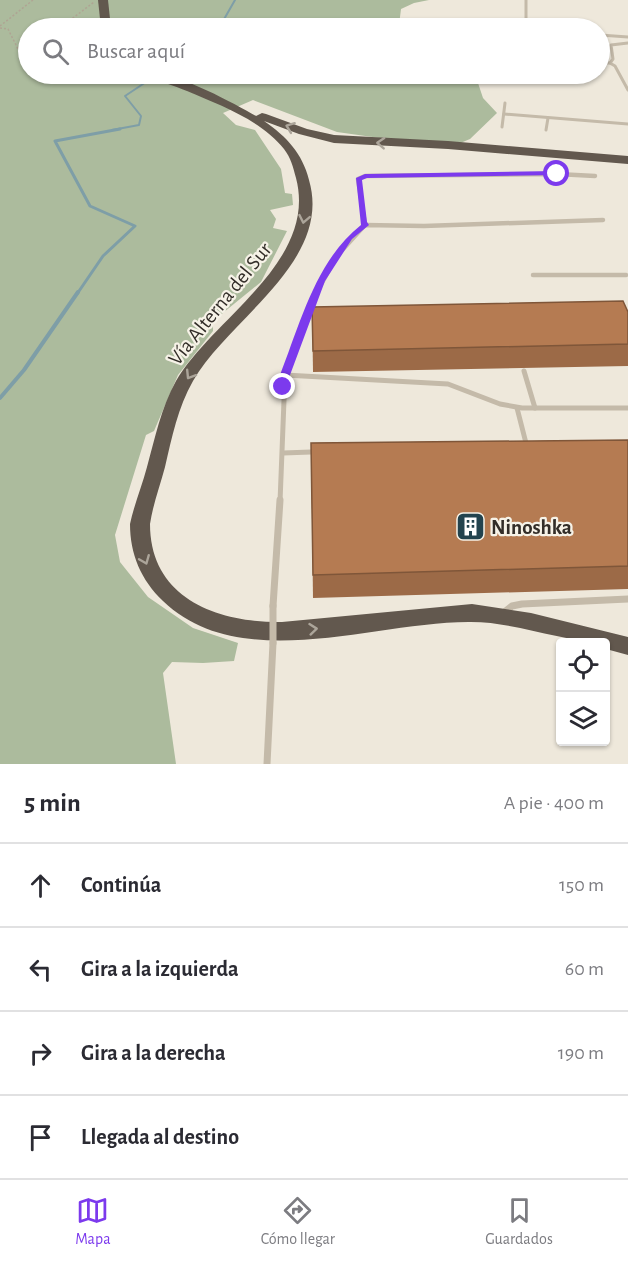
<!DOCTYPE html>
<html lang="es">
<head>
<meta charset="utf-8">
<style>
  :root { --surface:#fff; --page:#f7f7f7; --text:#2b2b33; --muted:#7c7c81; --line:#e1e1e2; --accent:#7c3aed }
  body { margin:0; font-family:"Alegreya Sans",sans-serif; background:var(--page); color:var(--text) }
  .controls { position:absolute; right:18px; bottom:18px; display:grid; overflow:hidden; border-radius:6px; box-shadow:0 2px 4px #0004 }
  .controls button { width:54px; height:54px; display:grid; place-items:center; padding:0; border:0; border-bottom:2px solid var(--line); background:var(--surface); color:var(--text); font:30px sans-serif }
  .stop { position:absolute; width:18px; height:18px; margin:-14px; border:4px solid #7c3aed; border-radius:50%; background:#fff }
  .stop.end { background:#7c3aed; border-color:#fff; box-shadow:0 2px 6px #0008 }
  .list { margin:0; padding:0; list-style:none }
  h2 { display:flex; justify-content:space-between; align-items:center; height:78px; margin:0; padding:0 24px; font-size:26px }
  h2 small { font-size:20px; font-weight:400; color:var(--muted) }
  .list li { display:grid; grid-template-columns:39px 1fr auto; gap:18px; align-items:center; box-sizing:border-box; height:84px; padding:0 24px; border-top:2px solid var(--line) }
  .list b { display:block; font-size:22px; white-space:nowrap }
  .list em { font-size:20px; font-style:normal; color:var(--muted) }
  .icon { flex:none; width:33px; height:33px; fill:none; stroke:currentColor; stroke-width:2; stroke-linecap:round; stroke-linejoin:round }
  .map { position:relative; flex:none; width:628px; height:764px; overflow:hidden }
  .search { position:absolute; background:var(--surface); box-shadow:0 2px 4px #0004; left:18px; right:18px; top:18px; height:66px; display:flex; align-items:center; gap:15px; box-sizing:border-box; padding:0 21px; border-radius:33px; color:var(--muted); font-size:22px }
  .sheet { height:414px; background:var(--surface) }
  nav { display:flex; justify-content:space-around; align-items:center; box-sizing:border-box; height:84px; border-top:2px solid var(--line); background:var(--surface); font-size:16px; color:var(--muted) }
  nav a { display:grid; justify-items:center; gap:3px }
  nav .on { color:var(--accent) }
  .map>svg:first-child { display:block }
</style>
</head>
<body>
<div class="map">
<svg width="628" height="764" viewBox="0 0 628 764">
  <rect width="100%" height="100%" fill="#eee8db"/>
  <!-- green -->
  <path fill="#acbb9d" d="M0,0h429l-15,3 -13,6 -2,16 17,1 1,2h-389v46h436l13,6 6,18 14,15 -27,26 -12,5 -57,-3 -64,-9 -84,-32 -30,13 13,12 19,5 26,39 4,24 7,1 1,11 -23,5 6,9 -3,9 14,3 -26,51 -48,39v10l-35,44 -24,56 -8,4 -31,100 5,27 28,35 45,31 45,15 -4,18 -31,2 -31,-1 -9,11 13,91h-176z"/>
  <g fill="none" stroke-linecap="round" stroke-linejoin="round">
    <!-- stream-far2 -->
    <g stroke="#7e9ea7" stroke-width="2">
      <path d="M219,28l16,-28"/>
      <path d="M112,130l27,-5 2,-9 -16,-20 33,-22"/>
    </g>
    <!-- stream-far1 -->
    <path stroke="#7e9ea7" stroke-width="3" d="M77,294l26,-38 32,-30 -45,-20 -35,-65 65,-12"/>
    <!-- stream -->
    <path stroke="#7e9ea7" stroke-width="4" d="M0,398l24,-28 54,-78"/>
    <!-- path -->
    <g stroke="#afa493" stroke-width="1.5" stroke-dasharray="2 2" stroke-linecap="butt">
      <path d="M0,26l33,-26"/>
      <path d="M0,28l8,1 15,30 5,1"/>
      <path d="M66,28l3,-7 25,-19"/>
    </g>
    <!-- service-far3 -->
    <g stroke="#c4baa9" stroke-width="3">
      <path d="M491,28l-4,-1v-3l39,-4v-20"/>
      <path d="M600,35l28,2"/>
      <path d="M628,43l-17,2 2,14 -3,4 5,3 13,24"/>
      <path d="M600,63h10"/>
      <path d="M504,114l124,10"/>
      <path d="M502,127l3,-24"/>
      <path d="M546,130l2,-12"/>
    </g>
    <!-- service-far2 -->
    <g stroke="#c4baa9" stroke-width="4.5">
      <path d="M365,225l-7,-46 7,-3 192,-2 38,2"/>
      <path d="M533,275h93"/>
      <path d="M316,294l20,-37 29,-32 59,1 179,-6"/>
    </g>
    <!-- service-far1 -->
    <g stroke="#c4baa9" stroke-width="5">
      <path d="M524,371l11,37"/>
      <path d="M285,375l163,9 52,20 22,4h106"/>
      <path d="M517,408l10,39"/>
      <path d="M283,453l28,-1"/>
      <path d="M280,502l5,-127 32,-83"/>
    </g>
    <!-- service -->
    <g stroke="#c4baa9" stroke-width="7">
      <path d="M273,606l7,-106"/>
      <path d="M502,614l10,-8 10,-2 106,-5"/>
      <path d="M267,764l6,-121"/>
    </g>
    <!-- trunk -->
    <g fill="#62584e" fill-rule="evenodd">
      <path d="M98,0h10l3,28h-10z"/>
      <path d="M150,74c25,-3 83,29 106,42l6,-3 4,1 41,15 27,6 114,6 180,15v8l-180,-15 -114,-6 -35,-9 -35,-13c23,16 38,32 45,59 24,82 -81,139 -116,201 -15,26 -21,56 -28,86 -5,19 -12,37 -15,57 0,74 67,99 132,98l190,-18 59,9 97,24v18l-22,-6v-7c-46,0 -89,-20 -135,-20 -95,-1 -230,54 -308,-21 -22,-21 -33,-47 -33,-77 4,-19 12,-38 17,-57 8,-29 14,-59 29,-86 37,-63 142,-119 120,-203 -3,-11 -5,-20 -12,-29 -23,-29 -64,-44 -97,-58 -12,-5 -28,-9 -37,-17z"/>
    </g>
    <!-- service-bridge -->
    <path stroke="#c4baa9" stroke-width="7" d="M273,606v37"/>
  </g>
  <!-- wall -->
  <g fill="#9c6a47">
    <path d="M312,307l316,5v54l-315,6z"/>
    <path d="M628,440v149l-315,9 -2,-155z"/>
  </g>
  <!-- building -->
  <g fill="#b57b52" stroke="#7f5639" stroke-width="1.5">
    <path d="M623,301l5,11v32l-315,7 -1,-44z"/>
    <path d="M628,440v126l-315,9 -2,-132z"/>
  </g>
  <!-- one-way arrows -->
  <defs><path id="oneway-chevron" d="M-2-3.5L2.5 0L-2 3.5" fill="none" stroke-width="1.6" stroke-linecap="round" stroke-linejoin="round" transform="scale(1.5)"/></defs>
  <g stroke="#aca59a">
    <use href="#oneway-chevron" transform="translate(290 127) rotate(-159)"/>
    <use href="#oneway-chevron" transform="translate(381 143) rotate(-177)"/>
    <use href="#oneway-chevron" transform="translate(304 219) rotate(101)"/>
    <use href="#oneway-chevron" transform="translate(190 375) rotate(122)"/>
    <use href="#oneway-chevron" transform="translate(145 560) rotate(68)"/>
    <use href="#oneway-chevron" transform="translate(313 629) rotate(-6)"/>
  </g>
  <!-- route -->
  <path fill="#7c3aed" d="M557,171l3,4 -193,3 -5,2 5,42 2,3 -17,14 -27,42 -35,94 -2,12 -9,3 1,-15c20,-51 36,-115 81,-150l-5,-47 9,-4z"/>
  <!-- icons -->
  <defs>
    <symbol id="building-square" viewBox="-11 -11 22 22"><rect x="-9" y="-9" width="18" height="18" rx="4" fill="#23434e" stroke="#f6f2e7"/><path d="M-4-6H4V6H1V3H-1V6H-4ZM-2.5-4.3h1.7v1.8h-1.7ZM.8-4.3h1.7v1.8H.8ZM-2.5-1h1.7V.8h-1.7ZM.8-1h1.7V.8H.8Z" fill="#fff"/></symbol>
  </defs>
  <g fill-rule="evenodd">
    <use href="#building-square" x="454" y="510" width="33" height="33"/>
  </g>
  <g text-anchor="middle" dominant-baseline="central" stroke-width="4.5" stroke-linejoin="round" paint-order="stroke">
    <!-- street labels -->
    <g font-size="21" fill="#322d28" stroke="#f6f2e7">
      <text transform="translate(220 304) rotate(-51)">Vía Alterna del Sur</text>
    </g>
    <!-- poi labels -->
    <g font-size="21" font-weight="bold" fill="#322d28" stroke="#f6f2e7" text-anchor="start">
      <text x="491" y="527">Ninoshka</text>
    </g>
  </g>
</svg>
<div class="controls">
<button><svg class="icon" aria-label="locate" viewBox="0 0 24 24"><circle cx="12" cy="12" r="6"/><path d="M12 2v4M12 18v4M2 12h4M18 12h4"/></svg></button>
<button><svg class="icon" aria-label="layers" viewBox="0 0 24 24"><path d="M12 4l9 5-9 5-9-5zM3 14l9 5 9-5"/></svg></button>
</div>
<div class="stop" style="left:557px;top:174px"></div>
<div class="stop end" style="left:283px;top:387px"></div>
<div class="search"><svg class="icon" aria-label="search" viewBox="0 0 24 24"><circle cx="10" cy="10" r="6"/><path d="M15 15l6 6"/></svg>Buscar aquí</div>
</div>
<section class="sheet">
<h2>5 min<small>A pie · 400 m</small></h2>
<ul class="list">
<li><svg class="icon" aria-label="ahead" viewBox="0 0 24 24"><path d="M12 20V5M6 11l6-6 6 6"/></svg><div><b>Continúa</b></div><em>150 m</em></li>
<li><svg class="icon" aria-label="left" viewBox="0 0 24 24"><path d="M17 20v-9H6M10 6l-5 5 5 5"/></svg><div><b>Gira a la izquierda</b></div><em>60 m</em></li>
<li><svg class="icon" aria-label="right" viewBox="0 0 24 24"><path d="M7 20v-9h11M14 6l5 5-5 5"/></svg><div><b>Gira a la derecha</b></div><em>190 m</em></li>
<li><svg class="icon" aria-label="arrive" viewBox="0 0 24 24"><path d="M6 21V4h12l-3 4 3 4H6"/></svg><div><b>Llegada al destino</b></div></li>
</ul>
</section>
<nav>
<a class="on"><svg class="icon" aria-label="map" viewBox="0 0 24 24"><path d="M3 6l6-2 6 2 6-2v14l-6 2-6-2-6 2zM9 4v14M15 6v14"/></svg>Mapa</a>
<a><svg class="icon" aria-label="directions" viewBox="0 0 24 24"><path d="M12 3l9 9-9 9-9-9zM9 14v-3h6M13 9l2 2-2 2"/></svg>Cómo llegar</a>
<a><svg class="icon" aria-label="saved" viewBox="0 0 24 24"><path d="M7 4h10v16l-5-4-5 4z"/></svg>Guardados</a>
</nav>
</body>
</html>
